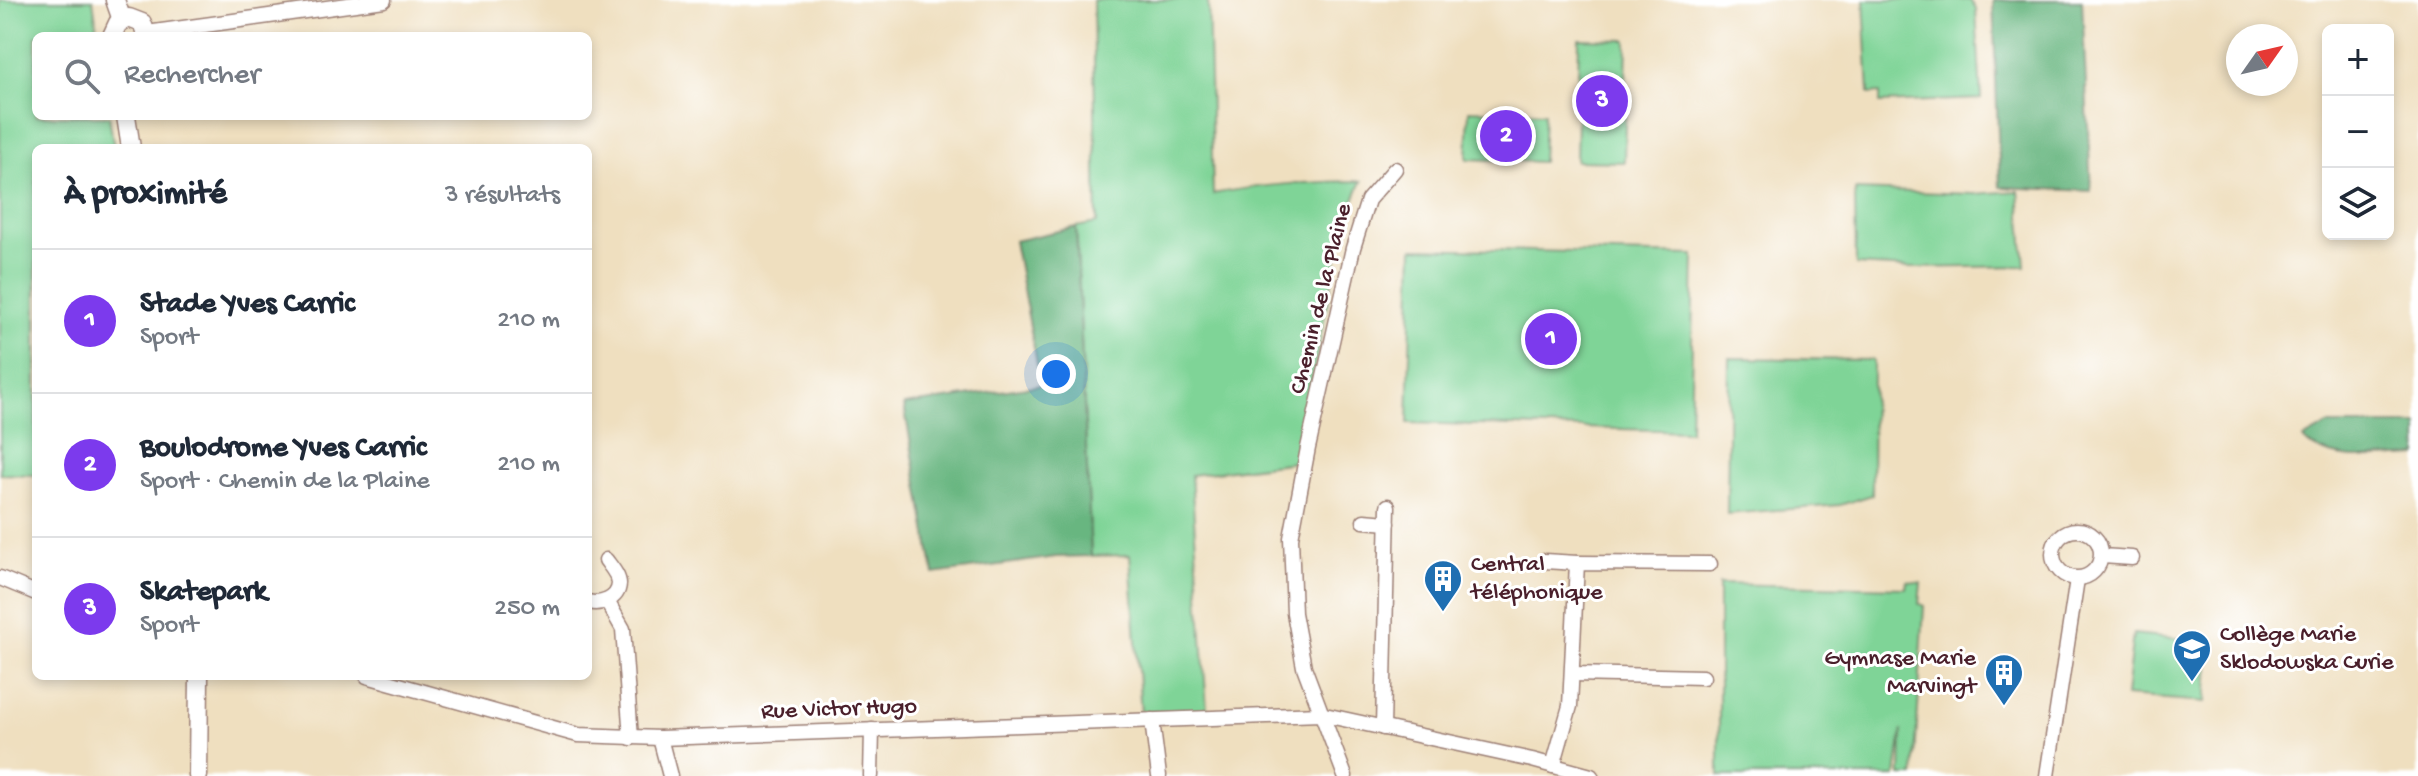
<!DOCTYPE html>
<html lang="fr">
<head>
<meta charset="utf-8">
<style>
  :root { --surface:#fff; --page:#f2f2f3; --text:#1f2937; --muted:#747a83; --line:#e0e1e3; --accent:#7c3aed }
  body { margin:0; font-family:"Gochi Hand",sans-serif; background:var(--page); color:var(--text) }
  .controls { position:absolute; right:24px; top:24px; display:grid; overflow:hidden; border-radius:12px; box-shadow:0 4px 12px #0003 }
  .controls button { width:72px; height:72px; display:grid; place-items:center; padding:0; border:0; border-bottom:2px solid var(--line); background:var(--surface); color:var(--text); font:40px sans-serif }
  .compass { position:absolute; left:2226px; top:24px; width:72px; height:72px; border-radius:50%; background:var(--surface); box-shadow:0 4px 12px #0003; rotate:56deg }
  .you { position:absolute; left:1056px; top:374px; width:28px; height:28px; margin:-20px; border:6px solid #fff; border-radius:50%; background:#1a73e8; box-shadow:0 0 0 12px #1a73e833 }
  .badge { display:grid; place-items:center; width:52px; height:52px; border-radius:50%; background:var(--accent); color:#fff; font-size:26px; font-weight:700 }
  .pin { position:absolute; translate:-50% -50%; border:4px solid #fff; box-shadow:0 2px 8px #0006 }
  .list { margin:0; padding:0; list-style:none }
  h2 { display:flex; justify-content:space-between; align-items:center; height:104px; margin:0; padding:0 32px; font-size:34px }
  h2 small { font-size:26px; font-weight:400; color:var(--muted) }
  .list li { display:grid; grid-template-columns:52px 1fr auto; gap:24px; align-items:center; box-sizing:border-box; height:144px; padding:0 32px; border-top:2px solid var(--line) }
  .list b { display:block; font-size:30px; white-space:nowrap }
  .list p { margin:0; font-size:26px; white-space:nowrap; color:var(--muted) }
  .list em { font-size:26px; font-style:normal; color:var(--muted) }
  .icon { flex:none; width:44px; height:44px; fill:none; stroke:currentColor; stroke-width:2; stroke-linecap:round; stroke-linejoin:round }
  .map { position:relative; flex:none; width:2418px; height:776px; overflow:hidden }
  .search { position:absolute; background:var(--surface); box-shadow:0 4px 12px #0003; left:32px; top:32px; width:560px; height:88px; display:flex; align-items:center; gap:20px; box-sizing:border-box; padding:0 28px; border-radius:12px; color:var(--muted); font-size:30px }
  .panel { position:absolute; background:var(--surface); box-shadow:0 4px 12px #0003; left:32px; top:144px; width:560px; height:536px; border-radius:12px }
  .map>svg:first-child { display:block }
</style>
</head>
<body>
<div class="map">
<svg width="2418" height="776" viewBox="0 0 2418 776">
  <rect width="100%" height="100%" fill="#fff"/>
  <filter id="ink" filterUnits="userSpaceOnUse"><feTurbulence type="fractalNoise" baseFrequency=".0125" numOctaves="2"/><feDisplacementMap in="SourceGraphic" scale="16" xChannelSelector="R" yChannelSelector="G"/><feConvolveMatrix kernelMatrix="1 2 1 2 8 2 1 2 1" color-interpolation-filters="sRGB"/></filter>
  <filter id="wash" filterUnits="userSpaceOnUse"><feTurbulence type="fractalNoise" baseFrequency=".006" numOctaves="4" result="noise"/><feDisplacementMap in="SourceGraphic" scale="32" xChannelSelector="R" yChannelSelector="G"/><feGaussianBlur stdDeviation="1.8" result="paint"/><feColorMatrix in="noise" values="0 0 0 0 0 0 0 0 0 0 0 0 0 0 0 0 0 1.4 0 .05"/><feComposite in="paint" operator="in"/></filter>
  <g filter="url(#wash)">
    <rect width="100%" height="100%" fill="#efdfbf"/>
    <!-- green -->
    <g fill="#7fd497" stroke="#647a61" stroke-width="2">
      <path d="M0,0h93l5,36h-62v80h73l5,32h-78v327l-36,-1z"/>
      <path d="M1093,0h115l5,194c50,-10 98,-12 149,-13l-18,42 -49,239 -104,13 16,235 -66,4 -11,-159 -39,1 -15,-329 21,-4z"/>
      <path d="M1864,0h106l6,9 5,90 -101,4v-10l-11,1z"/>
      <path d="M1579,39l48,1 -3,122 -48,-1z"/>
      <path d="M1469,110l75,3 -2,49 -75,-3z"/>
      <path d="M1855,190l118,4 46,-3 6,75 -114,2 -55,-3z"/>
      <path d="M1413,248l281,7 -4,176 -282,-8z"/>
      <path d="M1729,358l144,2 -1,135 -32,10 -113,9z"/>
      <path d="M1907,581l14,2 -2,21 5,2 -10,170h-13l1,-46 -6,46h-177v-192l187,4z"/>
      <path d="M2133,634l78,8 -5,60 -80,-6z"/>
    </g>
    <!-- forest -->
    <g fill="#67b680" stroke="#586a56" stroke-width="2">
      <path d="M1993,0h89l9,191 -91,-4z"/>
      <path d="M1076,227l15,329 -35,1 -122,17 -30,-169 137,-20 -27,-144z"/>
      <path d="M2328,425h90v31c-37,1 -87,10 -115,-17z"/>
    </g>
  </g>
  <g filter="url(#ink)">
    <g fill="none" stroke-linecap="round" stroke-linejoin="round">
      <defs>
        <g id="minor">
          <path d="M147,33l237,-33"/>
          <path d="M1364,521l24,2"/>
          <circle cx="2077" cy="554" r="24"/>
          <path d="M2102,556l30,2"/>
          <path d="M1544,561l33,2"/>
          <path d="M0,578l36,15"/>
          <path d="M607,601l16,28 8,109"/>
          <path d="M588,602c12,3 30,-2 31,-18 0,-8 -8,-17 -13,-24"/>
          <path d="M1573,674l130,3"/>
          <path d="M367,676l211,59 82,3 660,-24 212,46 59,16"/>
          <path d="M1152,720l7,56"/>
          <path d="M1383,728l5,-222"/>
          <path d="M660,738l10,38"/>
          <path d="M1553,766l17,-60 7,-143 133,1"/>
          <path d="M871,776l1,-46"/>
          <path d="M1345,776l-41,-109 -10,-54 -3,-75 17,-90 45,-200 15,-48 27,-31"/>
          <path d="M2047,776l30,-197"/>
        </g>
        <g id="tertiary">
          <path d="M115,0l7,20"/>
          <path d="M112,36l6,-13 11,-5 13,5 5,13"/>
          <path d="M126,116l5,32"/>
          <path d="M198,776l1,-100"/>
        </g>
      </defs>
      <!-- minor casing -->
      <use href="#minor" stroke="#9c7f75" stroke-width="17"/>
      <!-- tertiary casing -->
      <use href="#tertiary" stroke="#9c7f75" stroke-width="21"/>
      <!-- minor -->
      <use href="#minor" stroke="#fff" stroke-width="14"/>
      <!-- tertiary -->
      <use href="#tertiary" stroke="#fff" stroke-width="18"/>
    </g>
  </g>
  <!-- icons -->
  <defs>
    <symbol id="building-pin" viewBox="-11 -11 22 30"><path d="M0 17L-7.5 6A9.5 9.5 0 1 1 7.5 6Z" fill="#1f6fb2" stroke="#fff"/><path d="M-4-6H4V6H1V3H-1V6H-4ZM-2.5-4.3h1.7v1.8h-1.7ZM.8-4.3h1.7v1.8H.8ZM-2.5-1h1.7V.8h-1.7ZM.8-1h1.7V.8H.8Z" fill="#fff"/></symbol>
    <symbol id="school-pin" viewBox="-11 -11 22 30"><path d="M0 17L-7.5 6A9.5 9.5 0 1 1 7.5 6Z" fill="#1f6fb2" stroke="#fff"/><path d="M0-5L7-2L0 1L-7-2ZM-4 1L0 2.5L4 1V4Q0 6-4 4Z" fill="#fff"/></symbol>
  </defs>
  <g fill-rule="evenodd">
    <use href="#building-pin" x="1421" y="557" width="44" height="60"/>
    <use href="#school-pin" x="2170" y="627" width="44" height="60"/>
    <use href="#building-pin" x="1982" y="651" width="44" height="60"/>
  </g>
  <g text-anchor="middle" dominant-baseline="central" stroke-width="6" stroke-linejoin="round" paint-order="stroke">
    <!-- street labels -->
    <g font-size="24" fill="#4a1f2b" stroke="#fff">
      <text transform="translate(1322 299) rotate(-76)">Chemin de la Plaine</text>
      <text transform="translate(839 710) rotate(-2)">Rue Victor Hugo</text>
    </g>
    <!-- poi labels -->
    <g font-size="24" fill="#4a1f2b" stroke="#fff" text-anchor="start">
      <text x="1471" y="565">Central<tspan x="1471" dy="28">téléphonique</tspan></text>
      <text x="2220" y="635">Collège Marie<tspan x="2220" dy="28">Sklodowska Curie</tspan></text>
      <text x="1976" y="659" text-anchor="end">Gymnase Marie<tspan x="1976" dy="28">Marvingt</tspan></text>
    </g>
  </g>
</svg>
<div class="controls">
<button>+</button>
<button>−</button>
<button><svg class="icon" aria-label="layers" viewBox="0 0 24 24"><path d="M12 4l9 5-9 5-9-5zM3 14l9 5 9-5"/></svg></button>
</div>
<svg class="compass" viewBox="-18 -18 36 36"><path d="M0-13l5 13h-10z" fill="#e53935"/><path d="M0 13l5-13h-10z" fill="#747a83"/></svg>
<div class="you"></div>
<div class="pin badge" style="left:1551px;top:339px">1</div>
<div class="pin badge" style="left:1506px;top:136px">2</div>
<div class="pin badge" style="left:1602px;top:101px">3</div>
<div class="search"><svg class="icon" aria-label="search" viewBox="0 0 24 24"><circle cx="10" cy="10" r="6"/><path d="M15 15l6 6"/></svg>Rechercher</div>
<section class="panel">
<h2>À proximité<small>3 résultats</small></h2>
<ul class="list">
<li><span class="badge">1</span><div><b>Stade Yves Carric</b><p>Sport</p></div><em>210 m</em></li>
<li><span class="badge">2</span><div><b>Boulodrome Yves Carric</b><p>Sport · Chemin de la Plaine</p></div><em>210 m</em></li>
<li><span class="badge">3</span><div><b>Skatepark</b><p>Sport</p></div><em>250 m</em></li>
</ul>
</section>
</div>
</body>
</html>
